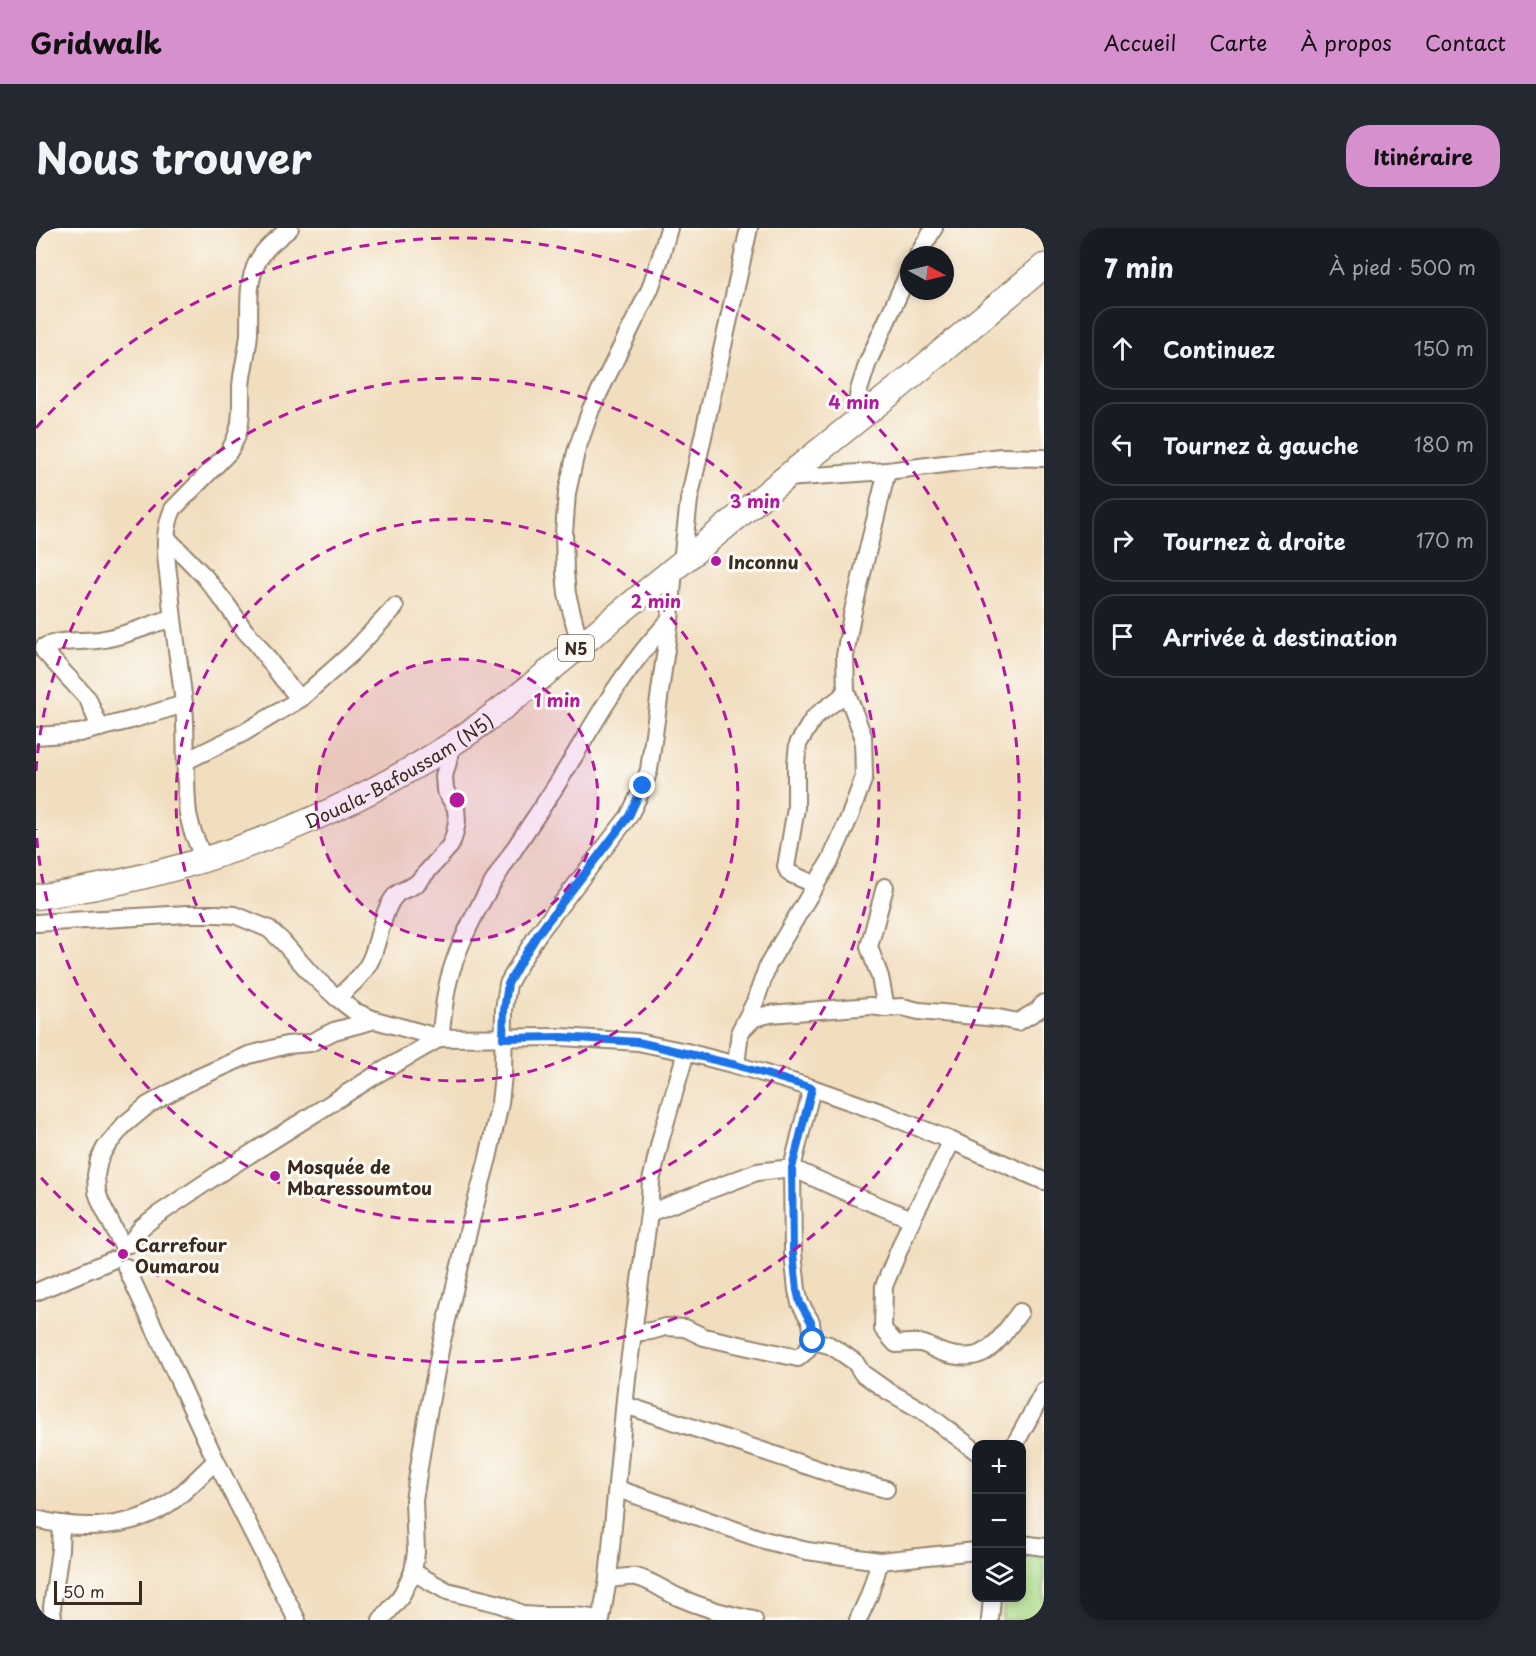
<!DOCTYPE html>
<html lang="fr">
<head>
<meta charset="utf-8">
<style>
  :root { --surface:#171b24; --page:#242831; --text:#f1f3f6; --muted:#9ea1a6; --line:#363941; --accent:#d690ce }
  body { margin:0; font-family:"Playpen Sans",sans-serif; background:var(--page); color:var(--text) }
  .controls { position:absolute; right:18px; bottom:18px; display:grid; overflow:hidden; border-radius:12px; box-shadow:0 3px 9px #0003 }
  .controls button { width:54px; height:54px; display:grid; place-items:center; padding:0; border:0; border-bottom:2px solid var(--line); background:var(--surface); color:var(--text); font:30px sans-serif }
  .compass { position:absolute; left:864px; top:18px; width:54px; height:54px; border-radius:50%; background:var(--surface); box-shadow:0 3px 9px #0003; rotate:97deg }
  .scale { position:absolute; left:18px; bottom:15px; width:88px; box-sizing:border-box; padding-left:6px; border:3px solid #3b2a1e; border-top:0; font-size:16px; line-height:21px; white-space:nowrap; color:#3b2a1e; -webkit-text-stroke:4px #fdfcf7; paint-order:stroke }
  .stop { position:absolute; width:18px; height:18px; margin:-14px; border:4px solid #1a73e8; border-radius:50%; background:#fff }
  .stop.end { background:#1a73e8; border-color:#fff; box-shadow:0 2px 6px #0008 }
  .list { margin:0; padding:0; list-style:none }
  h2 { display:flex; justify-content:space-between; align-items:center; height:78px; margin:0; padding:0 24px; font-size:26px }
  h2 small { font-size:20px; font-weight:400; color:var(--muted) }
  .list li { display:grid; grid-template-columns:39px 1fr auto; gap:18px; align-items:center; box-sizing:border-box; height:84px; margin:0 12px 12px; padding:0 12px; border:2px solid var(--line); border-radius:24px }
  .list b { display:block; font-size:22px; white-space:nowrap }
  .list em { font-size:20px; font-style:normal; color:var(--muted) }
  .icon { flex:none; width:33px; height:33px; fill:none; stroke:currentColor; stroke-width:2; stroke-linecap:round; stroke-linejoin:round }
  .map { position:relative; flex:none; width:1008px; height:1392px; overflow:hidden; border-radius:24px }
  header { display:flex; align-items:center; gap:36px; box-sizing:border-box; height:84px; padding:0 30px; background:var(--accent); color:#111 }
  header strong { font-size:28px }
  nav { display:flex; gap:33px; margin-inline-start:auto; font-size:21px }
  .intro { display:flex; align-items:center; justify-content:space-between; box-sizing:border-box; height:144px; padding:0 36px }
  h1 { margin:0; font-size:42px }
  .button { padding:15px 27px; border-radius:24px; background:var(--accent); color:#111; font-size:21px; font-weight:700 }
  main { display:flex; gap:36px; padding:0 36px }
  aside { flex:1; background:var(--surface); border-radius:24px; box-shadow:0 3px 9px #0003 }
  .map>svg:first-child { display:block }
</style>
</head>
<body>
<header>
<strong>Gridwalk</strong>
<nav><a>Accueil</a><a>Carte</a><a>À propos</a><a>Contact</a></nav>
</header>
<div class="intro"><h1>Nous trouver</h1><a class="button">Itinéraire</a></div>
<main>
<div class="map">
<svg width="1008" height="1392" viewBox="0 0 1008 1392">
  <rect width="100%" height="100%" fill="#fdfcf7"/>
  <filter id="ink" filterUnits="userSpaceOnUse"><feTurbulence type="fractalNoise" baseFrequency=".0167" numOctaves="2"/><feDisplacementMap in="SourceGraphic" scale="12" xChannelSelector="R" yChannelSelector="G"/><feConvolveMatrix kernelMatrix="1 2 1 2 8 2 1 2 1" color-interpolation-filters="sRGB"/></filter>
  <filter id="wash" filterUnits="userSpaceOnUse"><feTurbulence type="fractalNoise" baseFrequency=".008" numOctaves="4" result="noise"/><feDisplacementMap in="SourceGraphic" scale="24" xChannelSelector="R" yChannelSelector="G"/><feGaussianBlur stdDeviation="1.35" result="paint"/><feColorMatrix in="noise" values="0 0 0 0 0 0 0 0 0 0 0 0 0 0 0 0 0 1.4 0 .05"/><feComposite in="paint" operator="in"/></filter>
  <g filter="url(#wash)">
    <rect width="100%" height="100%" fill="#f1debf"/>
    <!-- green -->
    <path fill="#abda88" stroke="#738253" stroke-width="1.5" d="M986,1328l22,2v62h-42l3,-22h17z"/>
  </g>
  <g filter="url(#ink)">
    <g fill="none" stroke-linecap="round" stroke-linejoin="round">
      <defs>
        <g id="minor">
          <path d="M882,27l16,-27"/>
          <path d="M819,194l4,-32 9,-28 41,-90"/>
          <path d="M750,250l101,-7 114,-14 43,1"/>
          <path d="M130,309l38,39 23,29 18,26 12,13 25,34 18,21"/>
          <path d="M646,334l7,-62 60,-272"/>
          <path d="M544,417l-13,-51 -2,-22 -1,-39 3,-40 9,-41 15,-43 59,-120 11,-33 8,-28"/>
          <path d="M64,500l-12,-29 -44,-48v-4c18,-9 41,-4 60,-8 23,-4 45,-14 68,-21"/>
          <path d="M0,508l43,-3 52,-13 53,-16"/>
          <path d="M150,533l59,-29 55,-33 53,-47 42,-45"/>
          <path d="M168,632l-12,-30 -4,-16c-4,-37 -1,-73 -4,-110 -4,-38 -11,-76 -14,-114 -3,-28 -9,-54 3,-81l55,-56c15,-23 13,-40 13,-66 1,-18 7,-36 8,-54 1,-27 -4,-57 14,-80 7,-10 18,-17 27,-25"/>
          <path d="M780,657l-27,-12 -3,-6 10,-59v-45l2,-19 15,-25 5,-5 22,-16 6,-7"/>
          <path d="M849,659l-16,60 11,30 6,31"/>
          <path d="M0,695l151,-9h30l18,1 34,14 13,12 29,33 26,24 17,13 21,9 65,18 122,-1 76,5 48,10 50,13 76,23 68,24 72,29 92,40"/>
          <path d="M301,770c12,-11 27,-23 34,-39 8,-17 12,-53 26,-65 6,-5 14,-6 20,-11l33,-37 4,-10 3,-14 -1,-14 -11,-18 -1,-14 9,-32"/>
          <path d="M707,801l11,-11 16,-4 101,-8 15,2 16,-1 17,4 79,7 20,4 20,-12 6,-7"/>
          <path d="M700,837l4,-34 15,-29 13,-37 63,-106 19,-43 14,-39 -1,-41 -17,-45 -1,-35 7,-41 35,-144"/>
          <path d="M776,860l-20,80 1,85 4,37 3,13 11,19 2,19 16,4 10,6 16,11 7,11 24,17 37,21 53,40"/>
          <path d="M916,913l-40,78 -28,67 -1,43 13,15c10,0 19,-3 28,0 6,2 11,6 17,8 45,15 55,-9 79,-40"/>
          <path d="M613,985l108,-41 35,-4 60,27 60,24"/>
          <path d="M85,1015l-20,-40 -4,-11 -1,-17 3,-15 6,-12 19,-23 24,-20 47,-26 54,-24 38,-10 23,-2 24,-12 41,-11"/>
          <path d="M93,1016l13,-17 14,-11 61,-41 162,-102 61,-35c3,-20 4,-40 9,-59 19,-71 71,-136 110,-198 26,-42 50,-87 81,-126 9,-12 19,-23 29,-34"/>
          <path d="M90,1039l90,194 81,159"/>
          <path d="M0,1064l76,-32"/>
          <path d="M597,1105l18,-2 14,-4 20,1 19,9 94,21 8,-7 7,-10"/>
          <path d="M589,1177l216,72 45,12"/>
          <path d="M979,1216l29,-53"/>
          <path d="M582,1261l146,51 43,11 73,10 96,-10"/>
          <path d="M0,1291c44,12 97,10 135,-17 17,-12 30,-28 45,-41"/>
          <path d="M986,1316l22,3"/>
          <path d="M377,1344l34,19 53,13 24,11 14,1h37l26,3"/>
          <path d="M572,1351c9,0 19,-3 28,-2 15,3 28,14 42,20 25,11 50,18 76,23"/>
          <path d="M17,1392l-1,-13 8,-58 1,-25"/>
          <path d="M345,1392l19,-22 13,-26 3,-20 -2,-52 11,-71 16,-84 28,-117 19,-70 12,-55 3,-28 1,-65 4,-26 13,-23 17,-27 91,-118 14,-29 6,-17 21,-150 4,-52"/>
          <path d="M565,1392l7,-41 19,-201 22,-165 2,-32 10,-43 25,-86"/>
          <path d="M822,1392l11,-24 11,-35"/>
          <path d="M954,1392l2,-22"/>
        </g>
        <g id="highway">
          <path id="s1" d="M0,669c149,-21 290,-72 416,-153 28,-18 55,-39 81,-60l252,-206 119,-95 140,-117"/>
        </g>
      </defs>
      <!-- minor casing -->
      <use href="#minor" stroke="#96846e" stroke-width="20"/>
      <!-- highway casing -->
      <use href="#highway" stroke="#96846e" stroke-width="27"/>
      <!-- minor -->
      <use href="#minor" stroke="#fff" stroke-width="16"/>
      <!-- highway -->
      <use href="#highway" stroke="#fff" stroke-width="24"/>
    </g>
  </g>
  <g fill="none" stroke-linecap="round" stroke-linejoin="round" filter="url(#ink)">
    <!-- route -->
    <path stroke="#1a73e8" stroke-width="8" d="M607,558l-14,30 -91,118 -17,27 -13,23 -4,26 -1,28 59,-1 76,5 98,23 76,23 -20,80 1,85 4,37 3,13 11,19 2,19"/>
  </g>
  <!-- distance rings -->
  <circle cx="421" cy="572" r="141" fill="#b5179e" fill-opacity=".12"/>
  <g fill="none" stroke="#b5179e" stroke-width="3" stroke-dasharray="10 8">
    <circle cx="421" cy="572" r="141"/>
    <circle cx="421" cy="572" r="281"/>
    <path d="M0 543A422 422 0 1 1 0 601"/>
    <path d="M0 200A562 562 0 1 1 0 944"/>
  </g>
  <!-- markers -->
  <g fill="#b5179e" stroke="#fdfcf7" stroke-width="2">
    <circle cx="680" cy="333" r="6"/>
    <circle cx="239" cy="948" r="6"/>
    <circle cx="87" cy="1026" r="6"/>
  </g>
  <g text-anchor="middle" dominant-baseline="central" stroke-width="6" stroke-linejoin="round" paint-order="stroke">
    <!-- shield labels -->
    <rect fill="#fdfcf7" stroke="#75695f" stroke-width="1.5" x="522" y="407" width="36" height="26" rx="4.5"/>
    <g font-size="16" font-weight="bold" fill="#3b2a1e">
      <text x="540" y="420">N5</text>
    </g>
    <!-- poi labels -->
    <g font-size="18" font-weight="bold" fill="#3b2a1e" stroke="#fdfcf7" text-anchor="start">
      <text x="692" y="333">Inconnu</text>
      <text x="251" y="938">Mosquée de<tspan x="251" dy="21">Mbaressoumtou</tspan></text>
      <text x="99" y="1016">Carrefour<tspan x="99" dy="21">Oumarou</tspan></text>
    </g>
    <!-- street labels -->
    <g font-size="18" fill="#3b2a1e" stroke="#fdfcf7">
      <text stroke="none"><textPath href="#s1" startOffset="387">Douala-Bafoussam (N5)</textPath></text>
    </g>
  </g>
  <circle cx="421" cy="572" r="9" fill="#b5179e" stroke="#fdfcf7" stroke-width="3"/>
  <g font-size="18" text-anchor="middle" font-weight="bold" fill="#b5179e" stroke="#fdfcf7" stroke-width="6" stroke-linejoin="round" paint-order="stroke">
    <text x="818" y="181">4 min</text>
    <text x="719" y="280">3 min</text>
    <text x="620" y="380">2 min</text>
    <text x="521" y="479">1 min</text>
  </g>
</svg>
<div class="controls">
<button>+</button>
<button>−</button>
<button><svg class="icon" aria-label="layers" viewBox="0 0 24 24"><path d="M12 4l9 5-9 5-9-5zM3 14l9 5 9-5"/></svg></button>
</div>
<svg class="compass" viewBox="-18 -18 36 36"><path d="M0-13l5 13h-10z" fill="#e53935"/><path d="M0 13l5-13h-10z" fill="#9ea1a6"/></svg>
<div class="scale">50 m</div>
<div class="stop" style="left:777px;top:1113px"></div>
<div class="stop end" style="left:607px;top:558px"></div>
</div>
<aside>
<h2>7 min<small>À pied · 500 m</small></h2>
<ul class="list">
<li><svg class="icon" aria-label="ahead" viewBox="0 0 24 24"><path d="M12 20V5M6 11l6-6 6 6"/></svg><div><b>Continuez</b></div><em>150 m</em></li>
<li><svg class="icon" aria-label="left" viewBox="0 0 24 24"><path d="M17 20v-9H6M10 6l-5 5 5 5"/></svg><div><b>Tournez à gauche</b></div><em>180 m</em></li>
<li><svg class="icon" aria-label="right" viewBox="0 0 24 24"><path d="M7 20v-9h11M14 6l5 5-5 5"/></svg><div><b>Tournez à droite</b></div><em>170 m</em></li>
<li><svg class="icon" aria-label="arrive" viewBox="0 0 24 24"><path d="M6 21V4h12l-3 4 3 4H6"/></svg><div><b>Arrivée à destination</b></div></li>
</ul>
</aside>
</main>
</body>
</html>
